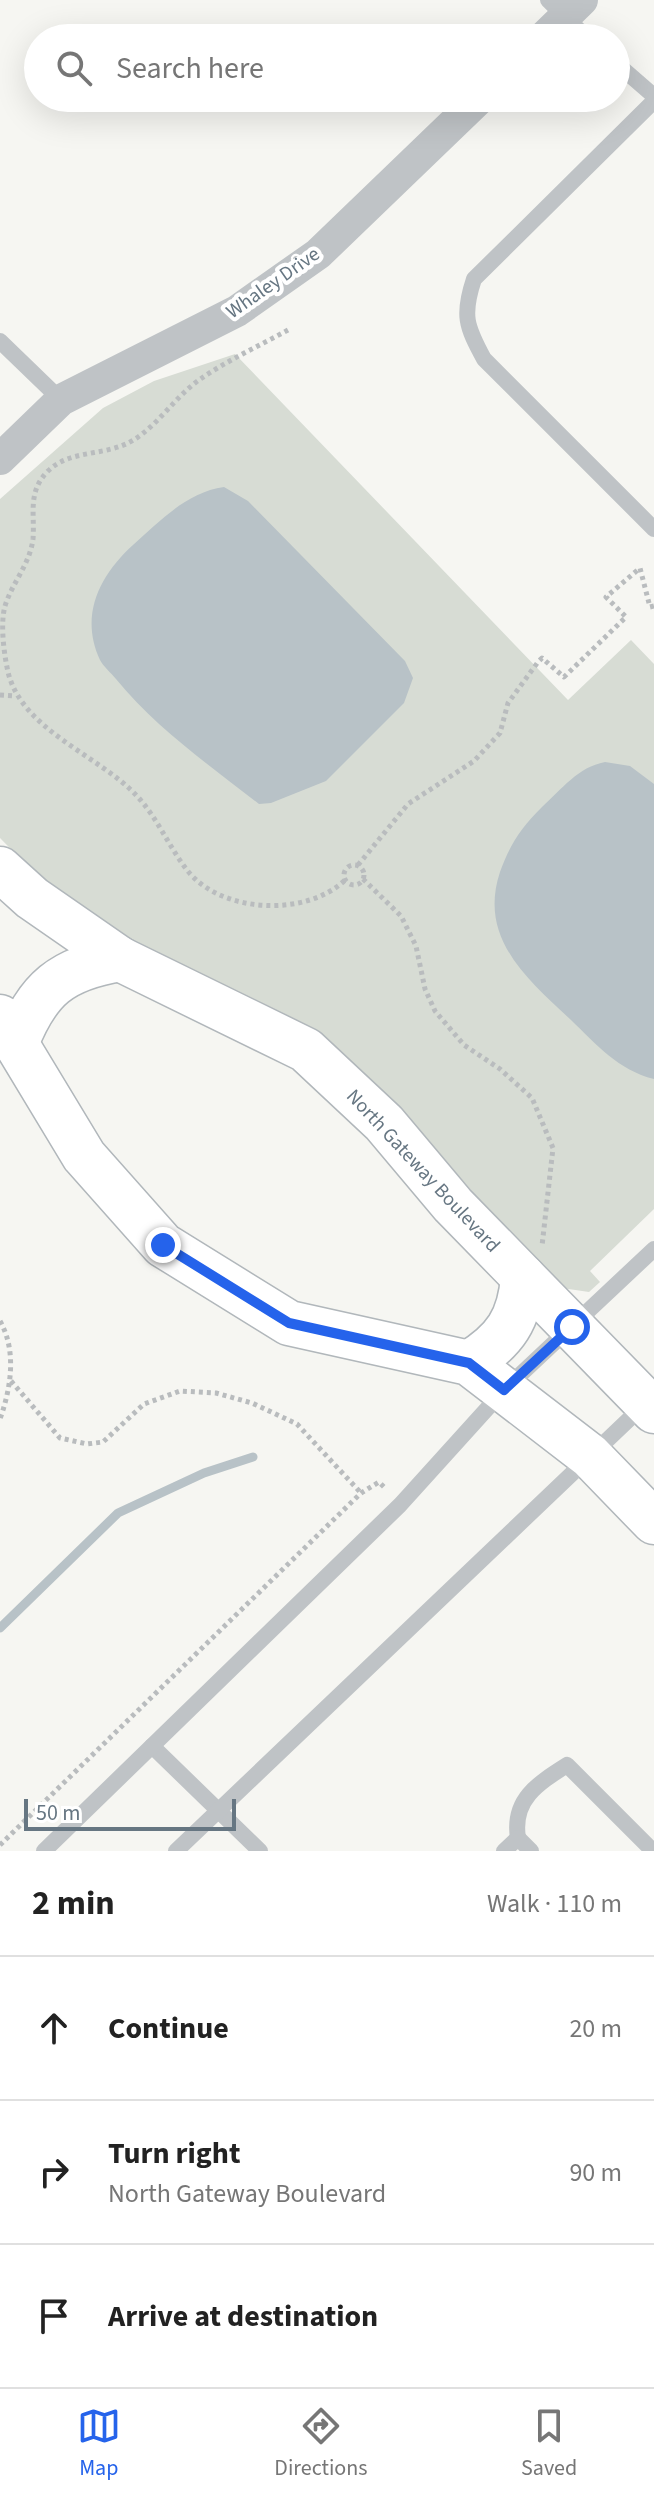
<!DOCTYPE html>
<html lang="en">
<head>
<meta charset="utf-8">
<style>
  :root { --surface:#fff; --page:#f6f6f6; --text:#222; --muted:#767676; --line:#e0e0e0; --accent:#2563eb }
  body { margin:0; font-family:"Source Sans 3",sans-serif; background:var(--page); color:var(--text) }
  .scale { position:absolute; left:24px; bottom:20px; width:212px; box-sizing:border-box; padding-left:8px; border:4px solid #667682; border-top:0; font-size:22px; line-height:28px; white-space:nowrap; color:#667682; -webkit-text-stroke:6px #fff; paint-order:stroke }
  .stop { position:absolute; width:24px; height:24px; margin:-18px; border:6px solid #2563eb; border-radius:50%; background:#fff }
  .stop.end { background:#2563eb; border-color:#fff; box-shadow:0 2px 8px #0008 }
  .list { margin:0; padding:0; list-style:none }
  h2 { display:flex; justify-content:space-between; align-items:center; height:104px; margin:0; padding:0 32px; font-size:34px }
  h2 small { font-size:26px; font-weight:400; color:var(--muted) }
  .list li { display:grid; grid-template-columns:52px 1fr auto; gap:24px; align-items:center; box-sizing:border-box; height:144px; padding:0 32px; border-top:2px solid var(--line) }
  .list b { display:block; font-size:30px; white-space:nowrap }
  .list p { margin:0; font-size:26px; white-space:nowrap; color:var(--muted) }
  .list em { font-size:26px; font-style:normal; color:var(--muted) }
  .icon { flex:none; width:44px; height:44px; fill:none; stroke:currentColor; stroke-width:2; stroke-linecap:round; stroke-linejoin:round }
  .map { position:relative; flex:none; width:654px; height:1851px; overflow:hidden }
  .search { position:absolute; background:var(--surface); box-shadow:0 8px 32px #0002; left:24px; right:24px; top:24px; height:88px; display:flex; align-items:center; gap:20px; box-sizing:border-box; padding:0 28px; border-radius:44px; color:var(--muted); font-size:30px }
  .sheet { height:536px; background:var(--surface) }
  nav { display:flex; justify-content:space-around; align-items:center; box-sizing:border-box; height:112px; border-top:2px solid var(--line); background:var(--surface); font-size:22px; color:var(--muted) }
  nav a { display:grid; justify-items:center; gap:4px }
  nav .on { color:var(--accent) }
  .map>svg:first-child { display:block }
</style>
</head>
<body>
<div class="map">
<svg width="654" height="1851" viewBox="0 0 654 1851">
  <rect width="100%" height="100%" fill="#f6f6f2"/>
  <!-- green -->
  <path fill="#d7dcd4" d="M235,354l333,346 63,-60 23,24v545l-64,62 10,11 -11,10 -34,-5 -157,-181 -330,-199 -68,-69v-339l103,-91 51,-27z"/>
  <!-- water -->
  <g fill="#b8c2c7">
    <path d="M224,487l24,14 157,160 8,17 -9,25 -78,78 -55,22 -12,1c-50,-39 -103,-76 -143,-125 -5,-6 -13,-13 -16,-19 -21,-45 0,-85 33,-115 27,-24 54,-53 91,-58z"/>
    <path d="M605,762l25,4 24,18v295c-36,-9 -57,-34 -83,-59 -44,-41 -93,-82 -71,-148 10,-28 21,-44 42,-65 20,-18 36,-40 63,-45z"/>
  </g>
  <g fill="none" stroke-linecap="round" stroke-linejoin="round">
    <!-- stream -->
    <path stroke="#b8c2c7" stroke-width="9" d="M0,1628l118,-115 86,-40 49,-16"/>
    <defs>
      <g id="secondary">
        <path d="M0,869l32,29 88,61 186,91 78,73 69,82 201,206"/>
        <path d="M0,1017l84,139 79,89 126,78 180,40 121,93 64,66"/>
        <path d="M16,1044c22,-56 45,-75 104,-85"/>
        <path d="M469,1363c36,-22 51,-44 54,-86"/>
      </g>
    </defs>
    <!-- secondary casing -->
    <use href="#secondary" stroke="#b1b7bb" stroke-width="47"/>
    <!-- path -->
    <g stroke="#b9bcbe" stroke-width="5" stroke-dasharray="4 4" stroke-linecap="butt">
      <path d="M288,330c-29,16 -62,31 -89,50 -27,19 -47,55 -78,66 -24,9 -54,6 -73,25 -21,21 -13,43 -15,68 -3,25 -21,44 -28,67 -5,18 -1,48 3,66 14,58 90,83 128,123 21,22 33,52 51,75 34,44 120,47 158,10"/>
      <path d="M0,695l16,1"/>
      <path d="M358,865l50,-61 66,-43 26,-28 8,-30 30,-41 4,-4 22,19 62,-60 -20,-20 34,-29 10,39 4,-1"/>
      <circle cx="354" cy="875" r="10"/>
      <path d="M363,879l38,37 15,30 9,43 10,22 29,34 36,24 32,29 21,50 -11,98"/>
      <path d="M0,1321c17,30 11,67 0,98"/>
      <path d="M11,1381l49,57 27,6 16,-2 41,-38 36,-13 36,2 36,10 45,21 64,69"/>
      <path d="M0,1845l361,-352 18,-11 7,7"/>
    </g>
    <!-- lane -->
    <g stroke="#bfc3c6" stroke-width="16">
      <path d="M548,0l39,38"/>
      <path d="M616,63l38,33"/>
      <path d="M654,101l-180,178c-12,36 -8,47 10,80l170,170"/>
      <path d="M0,341l61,59"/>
      <path d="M152,1746l108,105"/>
      <path d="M518,1838c-6,-38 19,-54 49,-73l86,86"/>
      <path d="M44,1851l356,-346 104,-115 150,-141"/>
      <path d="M176,1851l468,-446"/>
      <path d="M504,1851l14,-13 13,13"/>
    </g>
    <!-- street -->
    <g stroke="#bfc3c6" stroke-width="32">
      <path d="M543,38l39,-38"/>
      <path d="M0,459l61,-59 176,-89 81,-57 162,-156"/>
    </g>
    <!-- secondary -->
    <use href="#secondary" stroke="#fff" stroke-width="44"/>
  </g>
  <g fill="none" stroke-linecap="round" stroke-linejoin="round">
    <!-- route -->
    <path stroke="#2563eb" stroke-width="10" d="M163,1245l126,78 180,40 35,27 68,-63"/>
  </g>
  <g text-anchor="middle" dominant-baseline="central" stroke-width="8" stroke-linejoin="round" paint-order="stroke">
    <!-- street labels -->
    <g font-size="20" fill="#667682" stroke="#fff">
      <text transform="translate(273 283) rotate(-35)">Whaley Drive</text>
      <text transform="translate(423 1171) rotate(47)">North Gateway Boulevard</text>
    </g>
  </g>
</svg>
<div class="scale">50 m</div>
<div class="stop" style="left:572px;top:1327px"></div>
<div class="stop end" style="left:163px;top:1245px"></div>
<div class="search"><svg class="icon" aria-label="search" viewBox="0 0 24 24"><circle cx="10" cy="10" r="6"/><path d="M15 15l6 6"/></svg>Search here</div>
</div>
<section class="sheet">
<h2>2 min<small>Walk · 110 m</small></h2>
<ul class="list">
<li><svg class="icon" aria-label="ahead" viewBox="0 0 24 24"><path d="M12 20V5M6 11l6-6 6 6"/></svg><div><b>Continue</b></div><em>20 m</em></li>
<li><svg class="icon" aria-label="right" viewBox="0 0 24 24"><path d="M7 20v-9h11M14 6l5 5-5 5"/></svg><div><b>Turn right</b><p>North Gateway Boulevard</p></div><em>90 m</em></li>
<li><svg class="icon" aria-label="arrive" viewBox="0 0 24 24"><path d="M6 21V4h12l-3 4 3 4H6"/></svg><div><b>Arrive at destination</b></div></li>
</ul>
</section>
<nav>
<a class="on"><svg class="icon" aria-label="map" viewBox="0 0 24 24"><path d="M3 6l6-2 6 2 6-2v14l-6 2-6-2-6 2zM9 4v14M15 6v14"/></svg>Map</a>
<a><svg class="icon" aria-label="directions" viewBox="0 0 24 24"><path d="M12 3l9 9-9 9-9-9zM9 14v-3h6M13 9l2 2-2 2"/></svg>Directions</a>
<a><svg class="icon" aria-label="saved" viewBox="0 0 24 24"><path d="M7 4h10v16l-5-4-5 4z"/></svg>Saved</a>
</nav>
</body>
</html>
